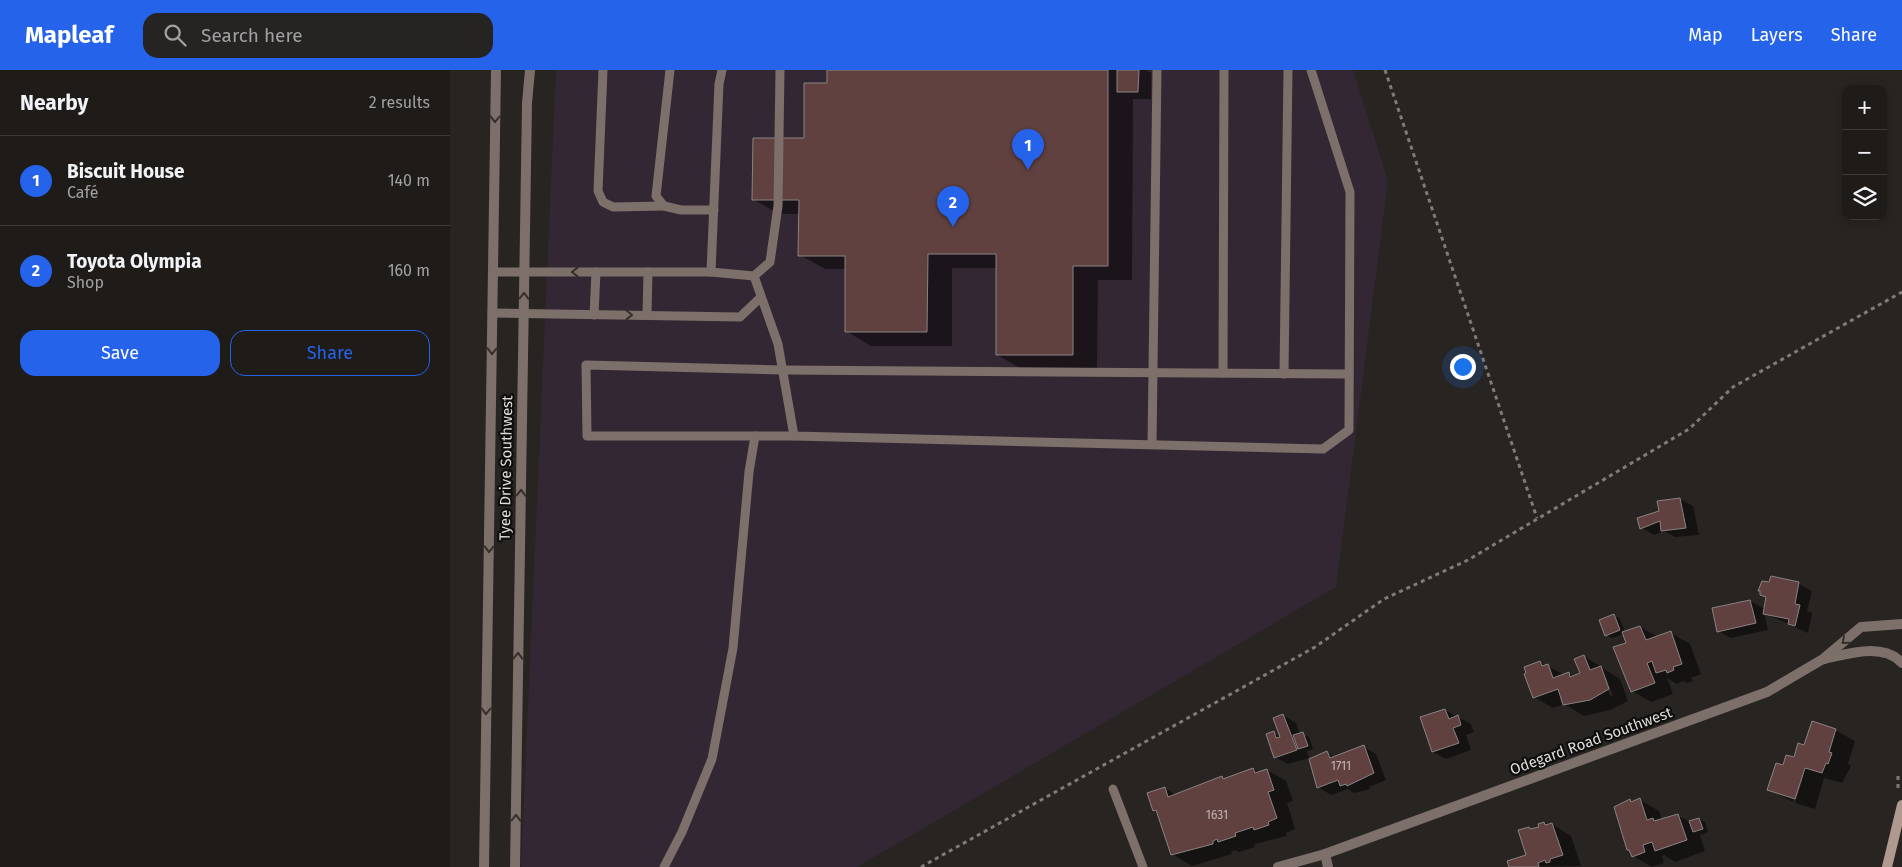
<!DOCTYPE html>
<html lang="en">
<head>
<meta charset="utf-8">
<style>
  :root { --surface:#1e1b19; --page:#262422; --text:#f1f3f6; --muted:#a1a1a2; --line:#3c3938; --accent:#2563eb }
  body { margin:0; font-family:"Fira Sans",sans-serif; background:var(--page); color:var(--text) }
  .controls { position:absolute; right:15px; top:15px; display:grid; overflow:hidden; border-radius:10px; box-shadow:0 2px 12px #0003 }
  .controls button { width:45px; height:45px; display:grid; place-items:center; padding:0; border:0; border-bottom:1px solid var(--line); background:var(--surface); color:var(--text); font:25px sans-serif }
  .you { position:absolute; left:1012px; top:296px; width:18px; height:18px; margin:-12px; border:4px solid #fff; border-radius:50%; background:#1a73e8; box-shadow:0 0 0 8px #1a73e833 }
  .badge { display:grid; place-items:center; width:32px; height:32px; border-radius:50%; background:var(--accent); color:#fff; font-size:16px; font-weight:700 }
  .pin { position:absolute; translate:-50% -41px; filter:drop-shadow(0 1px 2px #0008) }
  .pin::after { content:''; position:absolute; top:26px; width:18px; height:15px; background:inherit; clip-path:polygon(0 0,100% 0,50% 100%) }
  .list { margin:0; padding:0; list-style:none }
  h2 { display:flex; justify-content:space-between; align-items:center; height:65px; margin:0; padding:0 20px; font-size:21px }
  h2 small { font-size:16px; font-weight:400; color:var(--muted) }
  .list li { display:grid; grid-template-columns:32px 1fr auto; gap:15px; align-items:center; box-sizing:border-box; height:90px; padding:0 20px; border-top:1px solid var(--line) }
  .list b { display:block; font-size:19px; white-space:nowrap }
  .list p { margin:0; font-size:16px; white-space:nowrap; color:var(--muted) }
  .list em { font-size:16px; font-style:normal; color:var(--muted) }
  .actions { display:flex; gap:10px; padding:15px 20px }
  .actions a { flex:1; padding:11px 0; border:1px solid var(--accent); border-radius:15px; text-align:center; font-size:18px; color:var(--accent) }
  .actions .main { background:var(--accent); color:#fff }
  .icon { flex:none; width:28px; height:28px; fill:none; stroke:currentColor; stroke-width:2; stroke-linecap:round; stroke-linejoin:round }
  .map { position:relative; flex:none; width:1452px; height:797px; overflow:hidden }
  header { display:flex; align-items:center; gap:30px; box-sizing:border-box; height:70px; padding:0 25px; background:var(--accent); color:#fff }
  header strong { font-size:24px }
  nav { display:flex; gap:28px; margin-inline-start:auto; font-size:18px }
  .search { width:350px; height:45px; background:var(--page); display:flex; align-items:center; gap:12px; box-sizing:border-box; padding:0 18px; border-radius:15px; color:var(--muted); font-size:19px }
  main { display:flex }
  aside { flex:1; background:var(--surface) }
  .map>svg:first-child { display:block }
</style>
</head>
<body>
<header>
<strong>Mapleaf</strong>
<div class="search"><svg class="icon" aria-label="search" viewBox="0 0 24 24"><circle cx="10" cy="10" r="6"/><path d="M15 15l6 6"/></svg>Search here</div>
<nav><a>Map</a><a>Layers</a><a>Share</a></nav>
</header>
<main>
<aside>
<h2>Nearby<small>2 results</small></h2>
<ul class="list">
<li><span class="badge">1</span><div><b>Biscuit House</b><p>Café</p></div><em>140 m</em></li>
<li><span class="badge">2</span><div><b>Toyota Olympia</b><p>Shop</p></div><em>160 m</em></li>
</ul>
<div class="actions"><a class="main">Save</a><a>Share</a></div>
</aside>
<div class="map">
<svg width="1452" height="797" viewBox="0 0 1452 797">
  <rect width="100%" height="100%" fill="#282421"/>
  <!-- commercial -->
  <path fill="#342734" d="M106,0h797l35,111 -52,406 -479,280h-336z"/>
  <!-- shadow -->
  <g fill="#0007" fill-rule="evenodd">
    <path d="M378,0h319l4,3v26h-18l-1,181h-34l-1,89h-75l-25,-14v-87h-45v78h-81l-25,-15v-62h-21l-25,-14v-41h-21l-25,-14 51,-61 23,-55z"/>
    <path d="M1230,429l13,7 6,29 -24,2 -11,-6 -10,4 -12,-7z"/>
    <path d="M1321,508l28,6 13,7 -5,20 5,2 -4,20 -44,-20 4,17 -37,8 -13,-7 32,-30 15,8 2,-11 -6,-3 9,-11z"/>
    <path d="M1164,545l6,4 5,13 15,-5 18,10 13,-4 19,11 11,30 -10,4 2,3 -6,2 -4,-2 -6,3 -10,-6 6,16 -22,8 -19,-11 -4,-47 -4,-10 -12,4 -6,-3z"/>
    <path d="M1134,586l36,23 8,22 -18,9 -26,6 -20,-12 -11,4 -19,-11 5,-35 26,13 4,-2 5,4 7,-3zM1154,608h2l7,17 -3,1z"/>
    <path d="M995,640l26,14 3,8 -8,3 5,15 -25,9 -13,-7z"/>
    <path d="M833,645l13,8 4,11 9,3 4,12 -6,2 2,7 -21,6 -13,-7 -1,-24 7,4z"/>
    <path d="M1385,660l20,11 -7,23 3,2 -9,17 -18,-5 -9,31 -20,-6 9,-28h-3l-8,27 -25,-13 16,-22 21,-20z"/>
    <path d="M914,677l12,7 10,26 -17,7 1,2 -16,4 -6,-4 -17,6 -13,-8 9,-34 9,5z"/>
    <path d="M803,699l7,4 7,-3 19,11 7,20 -6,2 8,26 -9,4 1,3 -33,8 1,3 -16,5 -4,-2 -4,2 1,2 -40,12 -20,-12 -14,-41 -4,-2 11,-23 11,7 46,-18 3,2z"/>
    <path d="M1180,730l3,2 7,-2 19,11 3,9 15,-5 13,7 9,-3 6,3 3,10 -8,3 5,16 -30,11 -11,-7 -2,1 2,7 -12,4 -19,-11z"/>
    <path d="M1094,753l8,1 19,12 10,30 -71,1 18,-12 1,-27 4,2 8,-2z"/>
  </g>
  <!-- building -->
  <g fill="#614140" stroke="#898383">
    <path d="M377,0h281v196h-35v89h-77v-101h-68l-1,78h-82v-76h-47l1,-56h-47l1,-62h51v-55h23z"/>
    <path d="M667,0h22l-1,22h-21z"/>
    <path d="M1230,428l6,30 -25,3 -1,-10 -20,8 -3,-11 22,-7 -2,-10z"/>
    <path d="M1321,506l28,6 -4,22 5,1 -5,21 -7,-2 1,-5 -26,-5 3,-17 -6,-2v-4h-2l4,-10 7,1z"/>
    <path d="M1300,530l6,23 -39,9 -5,-24z"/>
    <path d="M1164,544l6,16 -15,6 -6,-16z"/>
    <path d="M1190,556l6,14 25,-9 11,33 -9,3 1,3 -7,3 -1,-3 -10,3 -4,-12 -5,2 8,20 -24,9 -18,-45 13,-4 -4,-11z"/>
    <path d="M1134,585l6,15 11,-4 8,23 -19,11 -27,5 -5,-16 -25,9 -9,-24 2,-1 -2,-6 16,-6 2,5 6,-2 5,14 16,-6 1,5 10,-4 -6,-14z"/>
    <path d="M995,639l4,10 9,-4 3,10 -8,3 6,15 -27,9 -12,-35z"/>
    <path d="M833,644l14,36 -23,8 -8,-24 8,-3 2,7 4,-1 -7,-19z"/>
    <path d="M1362,651l24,8 -7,23 3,1 -4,11 -2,-1 -4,10 -17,-5 -10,31 -28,-9 9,-27 7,2 3,-10 8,2 4,-14 6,2z"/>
    <path d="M853,662l5,14 -10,3 -5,-14z"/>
    <path d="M914,675l10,28 -27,13 -1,-2 -6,2 -2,-6 -21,8 -8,-29 18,-8 3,7z"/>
    <path d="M803,698l2,5 12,-4 7,21 -6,2 9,26 -9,4 1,3 -15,5 -1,-3 -18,6 1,3 -18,6 -1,-3 -4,2v3l-42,11 -15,-45 -3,1 -6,-18 18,-6 3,10 54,-21 1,3z"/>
    <path d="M1190,728l7,22 6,-2 1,3 24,-7 9,26 -32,11 -3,-9 -9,3 2,7 -13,5 -3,-7h-2l-13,-43 16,-8 1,3z"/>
    <path d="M1249,748l4,11 -10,3 -4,-11z"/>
    <path d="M1094,752l1,3 7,-2 11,32 -13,4v3l-4,1 -1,-3 -7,3 1,4h-30l-2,-6 19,-6 -8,-25 11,-3 1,2 9,-2 -1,-3z"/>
  </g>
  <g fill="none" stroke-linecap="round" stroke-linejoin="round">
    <!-- path -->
    <g stroke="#7f7b79" stroke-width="3" stroke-dasharray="4 4" stroke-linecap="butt">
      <path d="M935,0l152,448"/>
      <path d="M1448,706v14"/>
      <path d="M471,797l394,-220 69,-48 84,-39 221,-131 44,-42 169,-95"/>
    </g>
    <!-- service -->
    <g stroke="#7d6f69" stroke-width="9">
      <path d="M153,0l-5,121 5,11 10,5 51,-1"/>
      <path d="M220,0l-14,126 8,10 17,4h33"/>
      <path d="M272,0l-3,14 -8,188 43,4 24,68 16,92 529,13 26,-19 1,-238 -39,-122"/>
      <path d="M43,202h218"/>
      <path d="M304,206l16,-14 8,-56 2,-136"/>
      <path d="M42,243l248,4 20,-19"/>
      <path d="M144,245l2,-43"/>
      <path d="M197,245l1,-43"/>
      <path d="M773,303l1,-303"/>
      <path d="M834,304l4,-304"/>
      <path d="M344,366h-207l-1,-71 197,5 566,4"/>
      <path d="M702,374l5,-374"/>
      <path d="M663,719l30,78"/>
      <path d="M214,797l18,-35 30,-73 21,-111 16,-176 6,-36"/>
    </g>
    <!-- minor -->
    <g stroke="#7d6f69" stroke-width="10">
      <path d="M1374,589c24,-5 59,-17 78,4"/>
      <path d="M875,784l3,13"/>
      <path d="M828,797l47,-13 442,-162 56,-33 38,-32 41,-3"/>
    </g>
    <!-- tertiary -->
    <g stroke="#7d6f69" stroke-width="10">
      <path d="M34,797l12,-797"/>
      <path d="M65,797l12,-764 3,-33"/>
    </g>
    <!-- secondary -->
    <path stroke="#b0998f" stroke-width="10" d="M1437,797l15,-62"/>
  </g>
  <!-- one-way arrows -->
  <defs><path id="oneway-chevron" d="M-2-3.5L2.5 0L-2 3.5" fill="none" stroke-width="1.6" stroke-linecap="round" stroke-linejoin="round" transform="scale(1.25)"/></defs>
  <g stroke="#36302d">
    <use href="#oneway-chevron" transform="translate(45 49) rotate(91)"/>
    <use href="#oneway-chevron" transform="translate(125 202) rotate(180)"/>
    <use href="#oneway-chevron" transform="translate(74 226) rotate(-89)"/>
    <use href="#oneway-chevron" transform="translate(179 245) rotate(1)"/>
    <use href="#oneway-chevron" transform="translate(42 281) rotate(91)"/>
    <use href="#oneway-chevron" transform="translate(71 423) rotate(-89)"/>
    <use href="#oneway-chevron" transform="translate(39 479) rotate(91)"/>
    <use href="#oneway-chevron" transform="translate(1395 571) rotate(140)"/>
    <use href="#oneway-chevron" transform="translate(68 586) rotate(-89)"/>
    <use href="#oneway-chevron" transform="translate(36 641) rotate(91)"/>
    <use href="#oneway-chevron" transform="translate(66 748) rotate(-89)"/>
  </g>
  <g text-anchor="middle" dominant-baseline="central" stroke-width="4.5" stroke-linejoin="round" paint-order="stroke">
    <!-- number labels -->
    <g font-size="12" fill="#c0b5b4">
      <text x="891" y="696">1711</text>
      <text x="767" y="745">1631</text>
    </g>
    <!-- street labels -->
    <g font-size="15" fill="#dfdcda" stroke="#0f0e0c">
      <text transform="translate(56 398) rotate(-89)">Tyee Drive Southwest</text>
      <text transform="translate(1141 671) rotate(-20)">Odegard Road Southwest</text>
    </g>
  </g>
</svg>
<div class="controls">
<button>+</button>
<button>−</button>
<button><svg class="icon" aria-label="layers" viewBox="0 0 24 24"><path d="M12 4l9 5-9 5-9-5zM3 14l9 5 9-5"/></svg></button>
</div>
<div class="you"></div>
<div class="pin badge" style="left:578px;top:100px">1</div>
<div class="pin badge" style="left:503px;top:157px">2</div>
</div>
</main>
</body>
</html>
